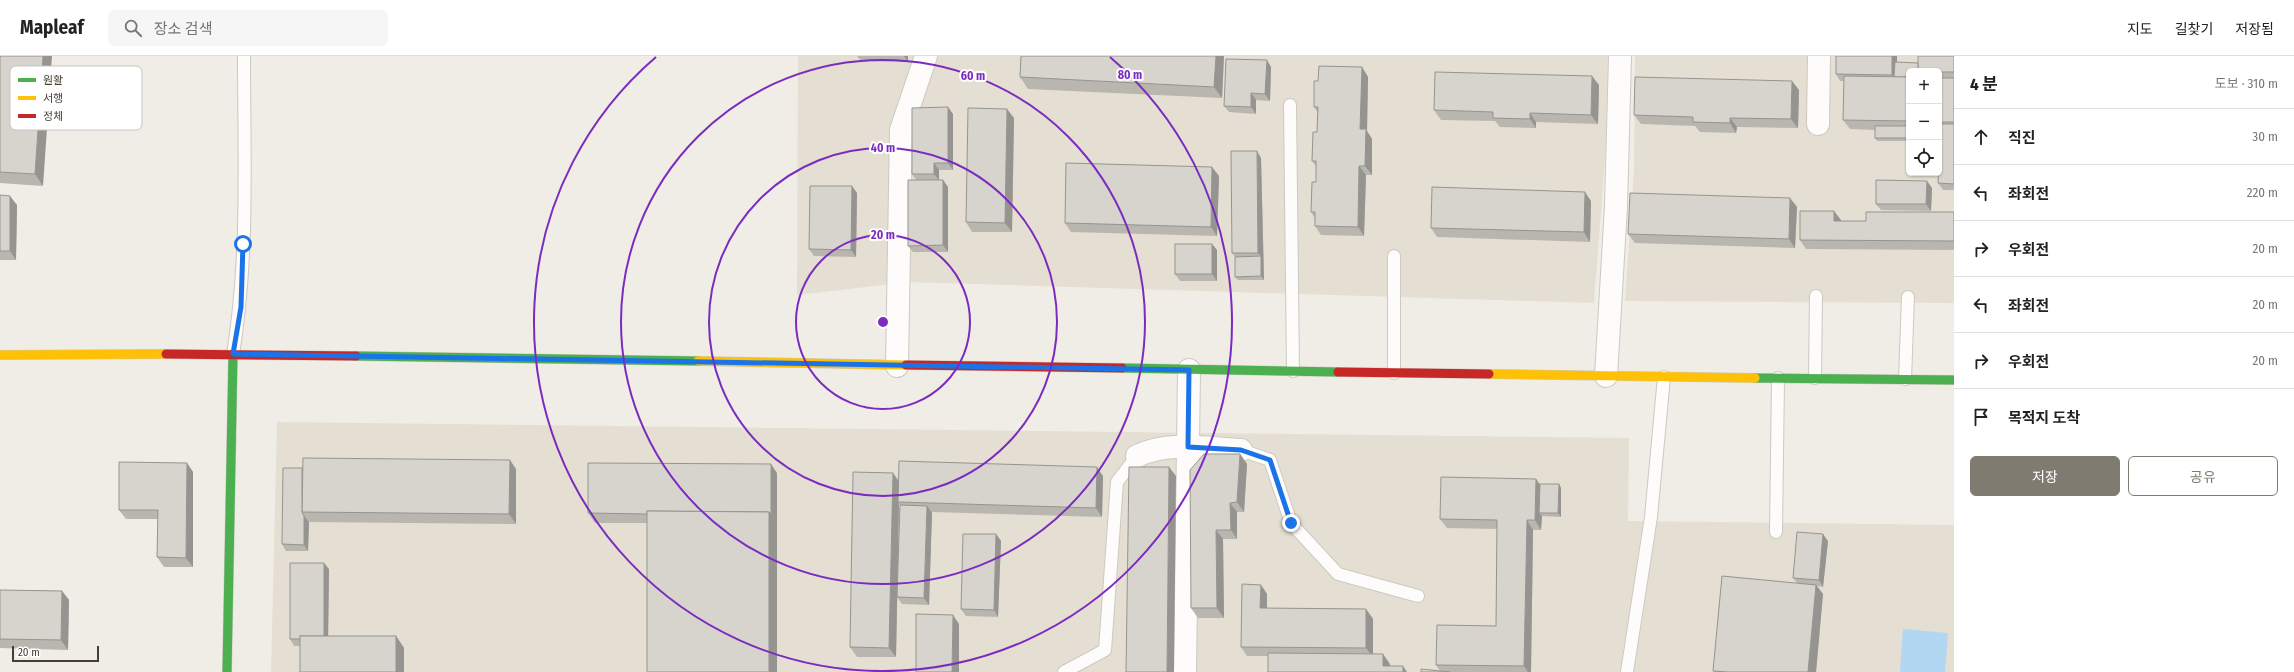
<!DOCTYPE html>
<html lang="ko">
<head>
<meta charset="utf-8">
<style>
  :root { --surface:#fff; --page:#f6f6f6; --text:#222; --muted:#767676; --line:#e0e0e0; --accent:#807b71 }
  body { margin:0; font-family:"Fira Sans Condensed","Noto Sans KR",sans-serif; background:var(--page); color:var(--text) }
  .controls { position:absolute; right:12px; top:12px; display:grid; overflow:hidden; border-radius:6px; box-shadow:0 1px 3px #0004 }
  .controls button { width:36px; height:36px; display:grid; place-items:center; padding:0; border:0; border-bottom:1px solid var(--line); background:var(--surface); color:var(--text); font:20px sans-serif }
  .scale { position:absolute; left:12px; bottom:10px; width:87px; box-sizing:border-box; padding-left:4px; border:2px solid #453e32; border-top:0; font-size:11px; line-height:14px; white-space:nowrap; color:#453e32; -webkit-text-stroke:3px #fff; paint-order:stroke }
  .stop { position:absolute; width:12px; height:12px; margin:-9px; border:3px solid #1a73e8; border-radius:50%; background:#fff }
  .stop.end { background:#1a73e8; border-color:#fff; box-shadow:0 1px 4px #0008 }
  .list { margin:0; padding:0; list-style:none }
  h2 { display:flex; justify-content:space-between; align-items:center; height:52px; margin:0; padding:0 16px; font-size:17px }
  h2 small { font-size:13px; font-weight:400; color:var(--muted) }
  .list li { display:grid; grid-template-columns:26px 1fr auto; gap:12px; align-items:center; box-sizing:border-box; height:56px; padding:0 16px; border-top:1px solid var(--line) }
  .list b { display:block; font-size:15px; white-space:nowrap }
  .list em { font-size:13px; font-style:normal; color:var(--muted) }
  .actions { display:flex; gap:8px; padding:12px 16px }
  .actions a { flex:1; padding:9px 0; border:1px solid var(--accent); border-radius:6px; text-align:center; font-size:14px; color:var(--accent) }
  .actions .main { background:var(--accent); color:#fff }
  .icon { flex:none; width:22px; height:22px; fill:none; stroke:currentColor; stroke-width:2; stroke-linecap:round; stroke-linejoin:round }
  .map { position:relative; flex:none; width:1954px; height:616px; overflow:hidden }
  header { display:flex; align-items:center; gap:24px; box-sizing:border-box; height:56px; padding:0 20px; background:var(--surface); border-bottom:1px solid var(--line) }
  header strong { font-size:19px }
  nav { display:flex; gap:22px; margin-inline-start:auto; font-size:14px }
  .search { width:280px; height:36px; background:var(--page); display:flex; align-items:center; gap:10px; box-sizing:border-box; padding:0 14px; border-radius:6px; color:var(--muted); font-size:15px }
  main { display:flex }
  aside { flex:1; background:var(--surface) }
  .map>svg:first-child { display:block }
</style>
</head>
<body>
<header>
<strong>Mapleaf</strong>
<div class="search"><svg class="icon" aria-label="search" viewBox="0 0 24 24"><circle cx="10" cy="10" r="6"/><path d="M15 15l6 6"/></svg>장소 검색</div>
<nav><a>지도</a><a>길찾기</a><a>저장됨</a></nav>
</header>
<main>
<div class="map">
<svg width="1954" height="616" viewBox="0 0 1954 616">
  <rect width="100%" height="100%" fill="#efede6"/>
  <!-- residential -->
  <g fill="#e4dfd2" fill-rule="evenodd">
    <path d="M798,0h810l-2,90 -12,157 -685,-21 -112,13z"/>
    <path d="M1635,0h319v247l-329,-2 9,-131zM1909,15h30v102h-30z"/>
    <path d="M277,366l1352,16 -1,83 326,4v147h-1683z"/>
  </g>
  <!-- water -->
  <path fill="#b1d7f3" d="M1903,573l45,4 -3,39h-45z"/>
  <g fill="none" stroke-linecap="round" stroke-linejoin="round">
    <defs>
      <g id="lane">
        <path d="M1290,49l3,266"/>
        <path d="M1394,200v117"/>
        <path d="M233,298c16,-98 11,-199 11,-298"/>
        <path d="M1815,322l1,-82"/>
        <path d="M1905,323l3,-82"/>
        <path d="M1241,394l29,10 21,63 47,51 80,22"/>
        <path d="M1776,476l2,-154"/>
        <path d="M1064,616l41,-22 12,-168 20,-26"/>
        <path d="M1627,616l24,-155 13,-140"/>
      </g>
      <g id="street">
        <path d="M1818,68l1,-68"/>
        <path d="M897,310l4,-236 25,-74"/>
        <path d="M1606,320l10,-170 4,-150"/>
        <path d="M1137,400c31,-15 70,-8 104,-6"/>
        <path d="M1185,616l4,-302"/>
      </g>
      <g id="fast">
        <path d="M356,300l342,5"/>
        <path d="M1122,312l216,4"/>
        <path d="M1755,322l199,2"/>
        <path d="M227,616l6,-318"/>
      </g>
      <g id="slow">
        <path d="M0,299l166,-1"/>
        <path d="M698,305l208,4"/>
        <path d="M1489,318l266,4"/>
      </g>
      <g id="jam">
        <path d="M166,298l190,2"/>
        <path d="M906,309l216,3"/>
        <path d="M1338,316l151,2"/>
      </g>
    </defs>
    <!-- lane casing -->
    <use href="#lane" stroke="#cbc9c2" stroke-width="14"/>
    <!-- street casing -->
    <use href="#street" stroke="#cbc9c2" stroke-width="24"/>
    <!-- fast casing -->
    <use href="#fast" stroke="#cfcabc" stroke-width="10"/>
    <!-- slow casing -->
    <use href="#slow" stroke="#cfcabc" stroke-width="10"/>
    <!-- jam casing -->
    <use href="#jam" stroke="#cfcabc" stroke-width="10"/>
    <!-- lane -->
    <use href="#lane" stroke="#fdfcfb" stroke-width="12"/>
    <!-- street -->
    <use href="#street" stroke="#fdfcfb" stroke-width="22"/>
    <!-- fast -->
    <use href="#fast" stroke="#4caf50" stroke-width="9"/>
    <!-- slow -->
    <use href="#slow" stroke="#ffc107" stroke-width="9"/>
    <!-- jam -->
    <use href="#jam" stroke="#c62828" stroke-width="9"/>
  </g>
  <!-- wall -->
  <g fill="#b9b6b0">
    <path d="M0,0l43,130 -43,-3z"/>
    <path d="M857,0h51v6l-47,-1z"/>
    <path d="M1021,0h203l-2,42 -194,-9 -8,-12z"/>
    <path d="M1897,0v6l21,1 36,-7v134h-11l-5,-7 1,-52v-60h-30v70h-32l-2,-3v-8l-25,-1 -7,-9 1,-39h-4l-4,-7z"/>
    <path d="M1271,11l-1,34 -14,-1v14l-27,-2 -5,-6z"/>
    <path d="M1362,11l6,10 -1,54 5,8v36h-6l-2,61 -43,-1 -6,-9v-8l-4,-6 5,-30v-16l-4,-5 5,-29 1,-19 -4,-6 4,-26z"/>
    <path d="M1599,29l-1,39 -62,-2v6l-36,-1 -5,-6 -54,-1 -7,-10z"/>
    <path d="M1799,34l-1,38 -61,-1 -1,6 -36,-1 -5,-6 -54,-2 -7,-9z"/>
    <path d="M953,58v56h-14v10h-23l-4,-6z"/>
    <path d="M1014,62l-2,114h-40l-6,-10z"/>
    <path d="M1261,102l3,122h-26l-3,-3v-20l-3,-4z"/>
    <path d="M1219,120l-2,60 -146,-4 -6,-9z"/>
    <path d="M943,124l5,7v65h-35l-5,-6z"/>
    <path d="M1932,132l-1,23 -50,-1 -5,-6z"/>
    <path d="M857,137l-1,64 -42,-1 -5,-7z"/>
    <path d="M0,139l17,10 -1,55h-16z"/>
    <path d="M1790,142l7,9 -2,41 -160,-5 -7,-9z"/>
    <path d="M1591,145l-1,41 -153,-5 -6,-9z"/>
    <path d="M1834,155l7,10h25l88,-9v38l-148,-1 -6,-9z"/>
    <path d="M1217,194v31h-37l-5,-7z"/>
    <path d="M1240,398l7,10 -3,48h-7v27h-14l1,79h-26l-7,-10z"/>
    <path d="M187,407l6,9v95h-29l-7,-10 1,-38h-32l-7,-9z"/>
    <path d="M302,412l214,1v55l-207,-2 -1,29h-22l-4,-7z"/>
    <path d="M777,417v199h-130v-149h-52l-7,-10z"/>
    <path d="M893,417l6,8 204,-5 -1,41 -170,-5 -3,93 -27,-1 -5,-7 3,-92 -1,-1 -3,153h-39l-7,-10z"/>
    <path d="M1536,423l4,5h19l2,4v29l-19,-1 -1,14h-8l-2,142h-110l19,-1 -4,-6 60,-39 1,-97 -50,-1 -7,-9z"/>
    <path d="M996,478l5,7 -3,76 -32,-1 -5,-7z"/>
    <path d="M1828,485l-5,46 -6,-1 6,8 -7,78h-102l-1,-1 84,-88 -4,-5z"/>
    <path d="M329,513l-1,67h68l8,12 -110,-2 -4,-7z"/>
    <path d="M1261,529l6,9v14l99,1 7,10v35l17,10v2l-122,-10h-21l-6,-9z"/>
    <path d="M0,534l62,1 7,9 -1,50 -68,-2z"/>
  </g>
  <!-- shaded-wall -->
  <g fill="#969490">
    <path d="M43,0h9l-9,130 -8,-12z"/>
    <path d="M904,0h4v6z"/>
    <path d="M1216,0h8l-2,42 -8,-11z"/>
    <path d="M1892,0h5v23l-3,-1 -2,-3z"/>
    <path d="M1267,4l4,7 -1,34 -5,-7z"/>
    <path d="M1362,11l6,10 -1,54 5,8v36l-7,-9 -5,-37z"/>
    <path d="M1592,20l7,9 -1,39 -7,-9z"/>
    <path d="M1792,25l7,9 -1,38 -7,-9z"/>
    <path d="M1251,37l5,7v14l-5,-7z"/>
    <path d="M948,51l5,7v56l-5,-7z"/>
    <path d="M1007,53l7,9 -2,114 -7,-9z"/>
    <path d="M1530,57l6,9v6l-6,-9z"/>
    <path d="M1730,62l7,9 -1,6 -6,-10z"/>
    <path d="M1257,95l4,7 3,122 -3,-4v-20l-3,-3z"/>
    <path d="M934,107l5,7v10l-5,-6z"/>
    <path d="M1359,110l7,9 -2,61 -6,-9z"/>
    <path d="M1212,111l7,9 -2,60 -6,-9z"/>
    <path d="M943,124l5,7v65l-5,-7z"/>
    <path d="M1927,125l5,7 -1,23 -5,-7z"/>
    <path d="M852,130l5,7 -1,64 -5,-7z"/>
    <path d="M1585,136l6,9 -1,41 -6,-10z"/>
    <path d="M10,140l7,9 -1,55 -6,-9z"/>
    <path d="M1790,142l7,9 -2,41 -6,-9z"/>
    <path d="M1834,155l7,9 -1,11 -6,-10z"/>
    <path d="M1212,188l5,6v31l-5,-7z"/>
    <path d="M1240,398l7,10 -3,48 -7,-10z"/>
    <path d="M510,404l6,9v55l-7,-10z"/>
    <path d="M187,407l6,9v95l-7,-9z"/>
    <path d="M771,408l6,9v199h-8v-160z"/>
    <path d="M1097,411l6,9 -1,41 -6,-9z"/>
    <path d="M1169,411l7,9 -2,196h-7z"/>
    <path d="M893,417l6,9 -1,20 1,2 -3,153 -7,-9z"/>
    <path d="M1536,423l6,9 -3,25 3,3 -1,14 -6,-10z"/>
    <path d="M1559,428l2,4v29l-3,-4z"/>
    <path d="M1230,447l7,9v27l-6,-9z"/>
    <path d="M927,450l5,7 -3,92 -5,-7z"/>
    <path d="M304,460l5,6 -1,29 -4,-6z"/>
    <path d="M1527,464l6,10 -2,142h-3l-4,-6z"/>
    <path d="M1216,474l7,9 1,79 -7,-10z"/>
    <path d="M996,478l5,7 -3,76 -4,-7z"/>
    <path d="M1823,478l5,7 -5,46 -4,-7z"/>
    <path d="M324,507l5,6 -1,77 -4,-7z"/>
    <path d="M1261,529l6,9v23l-7,-9z"/>
    <path d="M1816,529l7,9 -7,78h-8z"/>
    <path d="M62,535l7,9 -1,50 -7,-10z"/>
    <path d="M1366,553l7,10v38l-7,-9z"/>
    <path d="M953,559l6,9v48h-7z"/>
    <path d="M396,580l8,12v24h-8z"/>
    <path d="M1383,598l7,10v8l-7,-6z"/>
    <path d="M1403,610l4,6h-4z"/>
  </g>
  <!-- building -->
  <g fill="#d7d4cd" stroke="#969490">
    <path d="M0,0h43l-8,118 -35,-2z"/>
    <path d="M1021,0h195l-2,31 -194,-10z"/>
    <path d="M1836,0h56v19l-56,-1z"/>
    <path d="M1918,0h36v16h-15v-1h-21z"/>
    <path d="M1226,3l41,1 -2,34 -14,-1v14l-27,-1z"/>
    <path d="M1895,6l23,1v8h-9v6h-15z"/>
    <path d="M1319,10l43,1 -2,62h6l-1,37h-6l-1,61 -43,-1v-14h-4l1,-30h4v-21h-4l1,-29h4l1,-25h-4v-26h4z"/>
    <path d="M1435,16l157,4 -1,39 -61,-2v6l-37,-1v-6l-59,-2z"/>
    <path d="M1844,20l65,1v44l-66,-1z"/>
    <path d="M1635,21l157,4 -1,38 -61,-1v5l-37,-1v-5l-59,-2z"/>
    <rect x="1939" y="22" width="15" height="44"/>
    <path d="M948,51v56h-14v11h-22v-66z"/>
    <path d="M968,52l39,1 -2,114 -39,-1z"/>
    <path d="M1940,68h14v60l-16,-1z"/>
    <rect x="1875" y="70" width="34" height="12"/>
    <path d="M1231,95h26l1,102h-26z"/>
    <path d="M1066,107l146,4 -1,60 -146,-4z"/>
    <path d="M908,124h35v65l-35,1z"/>
    <path d="M1876,124l51,1 -1,23h-50z"/>
    <path d="M810,130h42l-1,64 -42,-1z"/>
    <path d="M1432,131l153,5 -1,40 -153,-4z"/>
    <path d="M1630,137l160,5 -1,41 -161,-5z"/>
    <path d="M0,139l10,1v55h-10z"/>
    <path d="M1800,155h34v10h32v-9h88v29l-154,-1z"/>
    <rect x="1175" y="188" width="37" height="30"/>
    <path d="M1261,200v20l-26,1v-20z"/>
    <path d="M1204,398h36l-3,48 -7,1 1,27h-15l1,78h-26l-1,-138z"/>
    <path d="M303,402l207,2 -1,54 -207,-2z"/>
    <path d="M899,405l198,6 -1,41 -198,-6z"/>
    <path d="M119,406l68,1 -1,95 -29,-1 1,-47h-39z"/>
    <path d="M588,407l183,1v50l-2,-2 -122,-1v3l-59,-1z"/>
    <path d="M1129,411h40l-2,205h-41z"/>
    <path d="M283,412h19v44l2,4v29l-22,-1z"/>
    <path d="M853,416l40,1 -4,175 -39,-1z"/>
    <path d="M1441,421l95,2 -1,41h-8l-3,146 -88,-1 1,-40 59,1 1,-106 -57,-1z"/>
    <path d="M1540,428h19l-1,29h-19z"/>
    <path d="M900,449l27,1 -3,92 -27,-1z"/>
    <path d="M647,455l122,1v160h-122z"/>
    <path d="M1797,476l26,2 -4,46 -26,-2z"/>
    <path d="M963,478h33l-2,76 -33,-1z"/>
    <path d="M290,507h34v73h-24v3h-10z"/>
    <path d="M1722,520l94,9 -8,87h-80l-15,-1z"/>
    <path d="M1242,528l19,1 -1,23 106,1v39l-125,-1z"/>
    <path d="M0,534l62,1 -1,49 -61,-1z"/>
    <path d="M916,558l37,1 -1,57h-36z"/>
    <rect x="300" y="580" width="96" height="36"/>
    <path d="M1268,597l115,1v12h20v6h-135z"/>
    <path d="M1421,613l29,3h-29z"/>
  </g>
  <g fill="none" stroke-linecap="round" stroke-linejoin="round">
    <!-- route -->
    <path stroke="#1a73e8" stroke-width="5" d="M243,188l-2,63 -8,47 956,16 -1,77 53,3 29,10 21,63"/>
  </g>
  <!-- distance rings -->
  <g fill="none" stroke="#7b2cbf" stroke-width="2">
    <circle cx="883" cy="266" r="87"/>
    <circle cx="883" cy="266" r="174"/>
    <circle cx="883" cy="266" r="262"/>
    <path d="M1110 1A349 349 0 1 1 656 1"/>
  </g>
  <!-- legend -->
  <rect x="10" y="10" width="132" height="64" rx="6" fill="#fff" stroke="#c7c5c2" stroke-width="1"/>
  <rect x="18" y="22" width="18" height="4" fill="#4caf50"/>
  <rect x="18" y="40" width="18" height="4" fill="#ffc107"/>
  <rect x="18" y="58" width="18" height="4" fill="#c62828"/>
  <g font-size="11" fill="#453e32">
    <text x="43" y="28">원활</text>
    <text x="43" y="46">서행</text>
    <text x="43" y="64">정체</text>
  </g>
  <circle cx="883" cy="266" r="6" fill="#7b2cbf" stroke="#fff" stroke-width="2"/>
  <g font-size="12" text-anchor="middle" font-weight="bold" fill="#7b2cbf" stroke="#fff" stroke-width="4" stroke-linejoin="round" paint-order="stroke">
    <text x="1130" y="23">80 m</text>
    <text x="973" y="24">60 m</text>
    <text x="883" y="96">40 m</text>
    <text x="883" y="183">20 m</text>
  </g>
</svg>
<div class="controls">
<button>+</button>
<button>−</button>
<button><svg class="icon" aria-label="locate" viewBox="0 0 24 24"><circle cx="12" cy="12" r="6"/><path d="M12 2v4M12 18v4M2 12h4M18 12h4"/></svg></button>
</div>
<div class="scale">20 m</div>
<div class="stop" style="left:243px;top:188px"></div>
<div class="stop end" style="left:1291px;top:467px"></div>
</div>
<aside>
<h2>4 분<small>도보 · 310 m</small></h2>
<ul class="list">
<li><svg class="icon" aria-label="ahead" viewBox="0 0 24 24"><path d="M12 20V5M6 11l6-6 6 6"/></svg><div><b>직진</b></div><em>30 m</em></li>
<li><svg class="icon" aria-label="left" viewBox="0 0 24 24"><path d="M17 20v-9H6M10 6l-5 5 5 5"/></svg><div><b>좌회전</b></div><em>220 m</em></li>
<li><svg class="icon" aria-label="right" viewBox="0 0 24 24"><path d="M7 20v-9h11M14 6l5 5-5 5"/></svg><div><b>우회전</b></div><em>20 m</em></li>
<li><svg class="icon" aria-label="left" viewBox="0 0 24 24"><path d="M17 20v-9H6M10 6l-5 5 5 5"/></svg><div><b>좌회전</b></div><em>20 m</em></li>
<li><svg class="icon" aria-label="right" viewBox="0 0 24 24"><path d="M7 20v-9h11M14 6l5 5-5 5"/></svg><div><b>우회전</b></div><em>20 m</em></li>
<li><svg class="icon" aria-label="arrive" viewBox="0 0 24 24"><path d="M6 21V4h12l-3 4 3 4H6"/></svg><div><b>목적지 도착</b></div></li>
</ul>
<div class="actions"><a class="main">저장</a><a>공유</a></div>
</aside>
</main>
</body>
</html>
